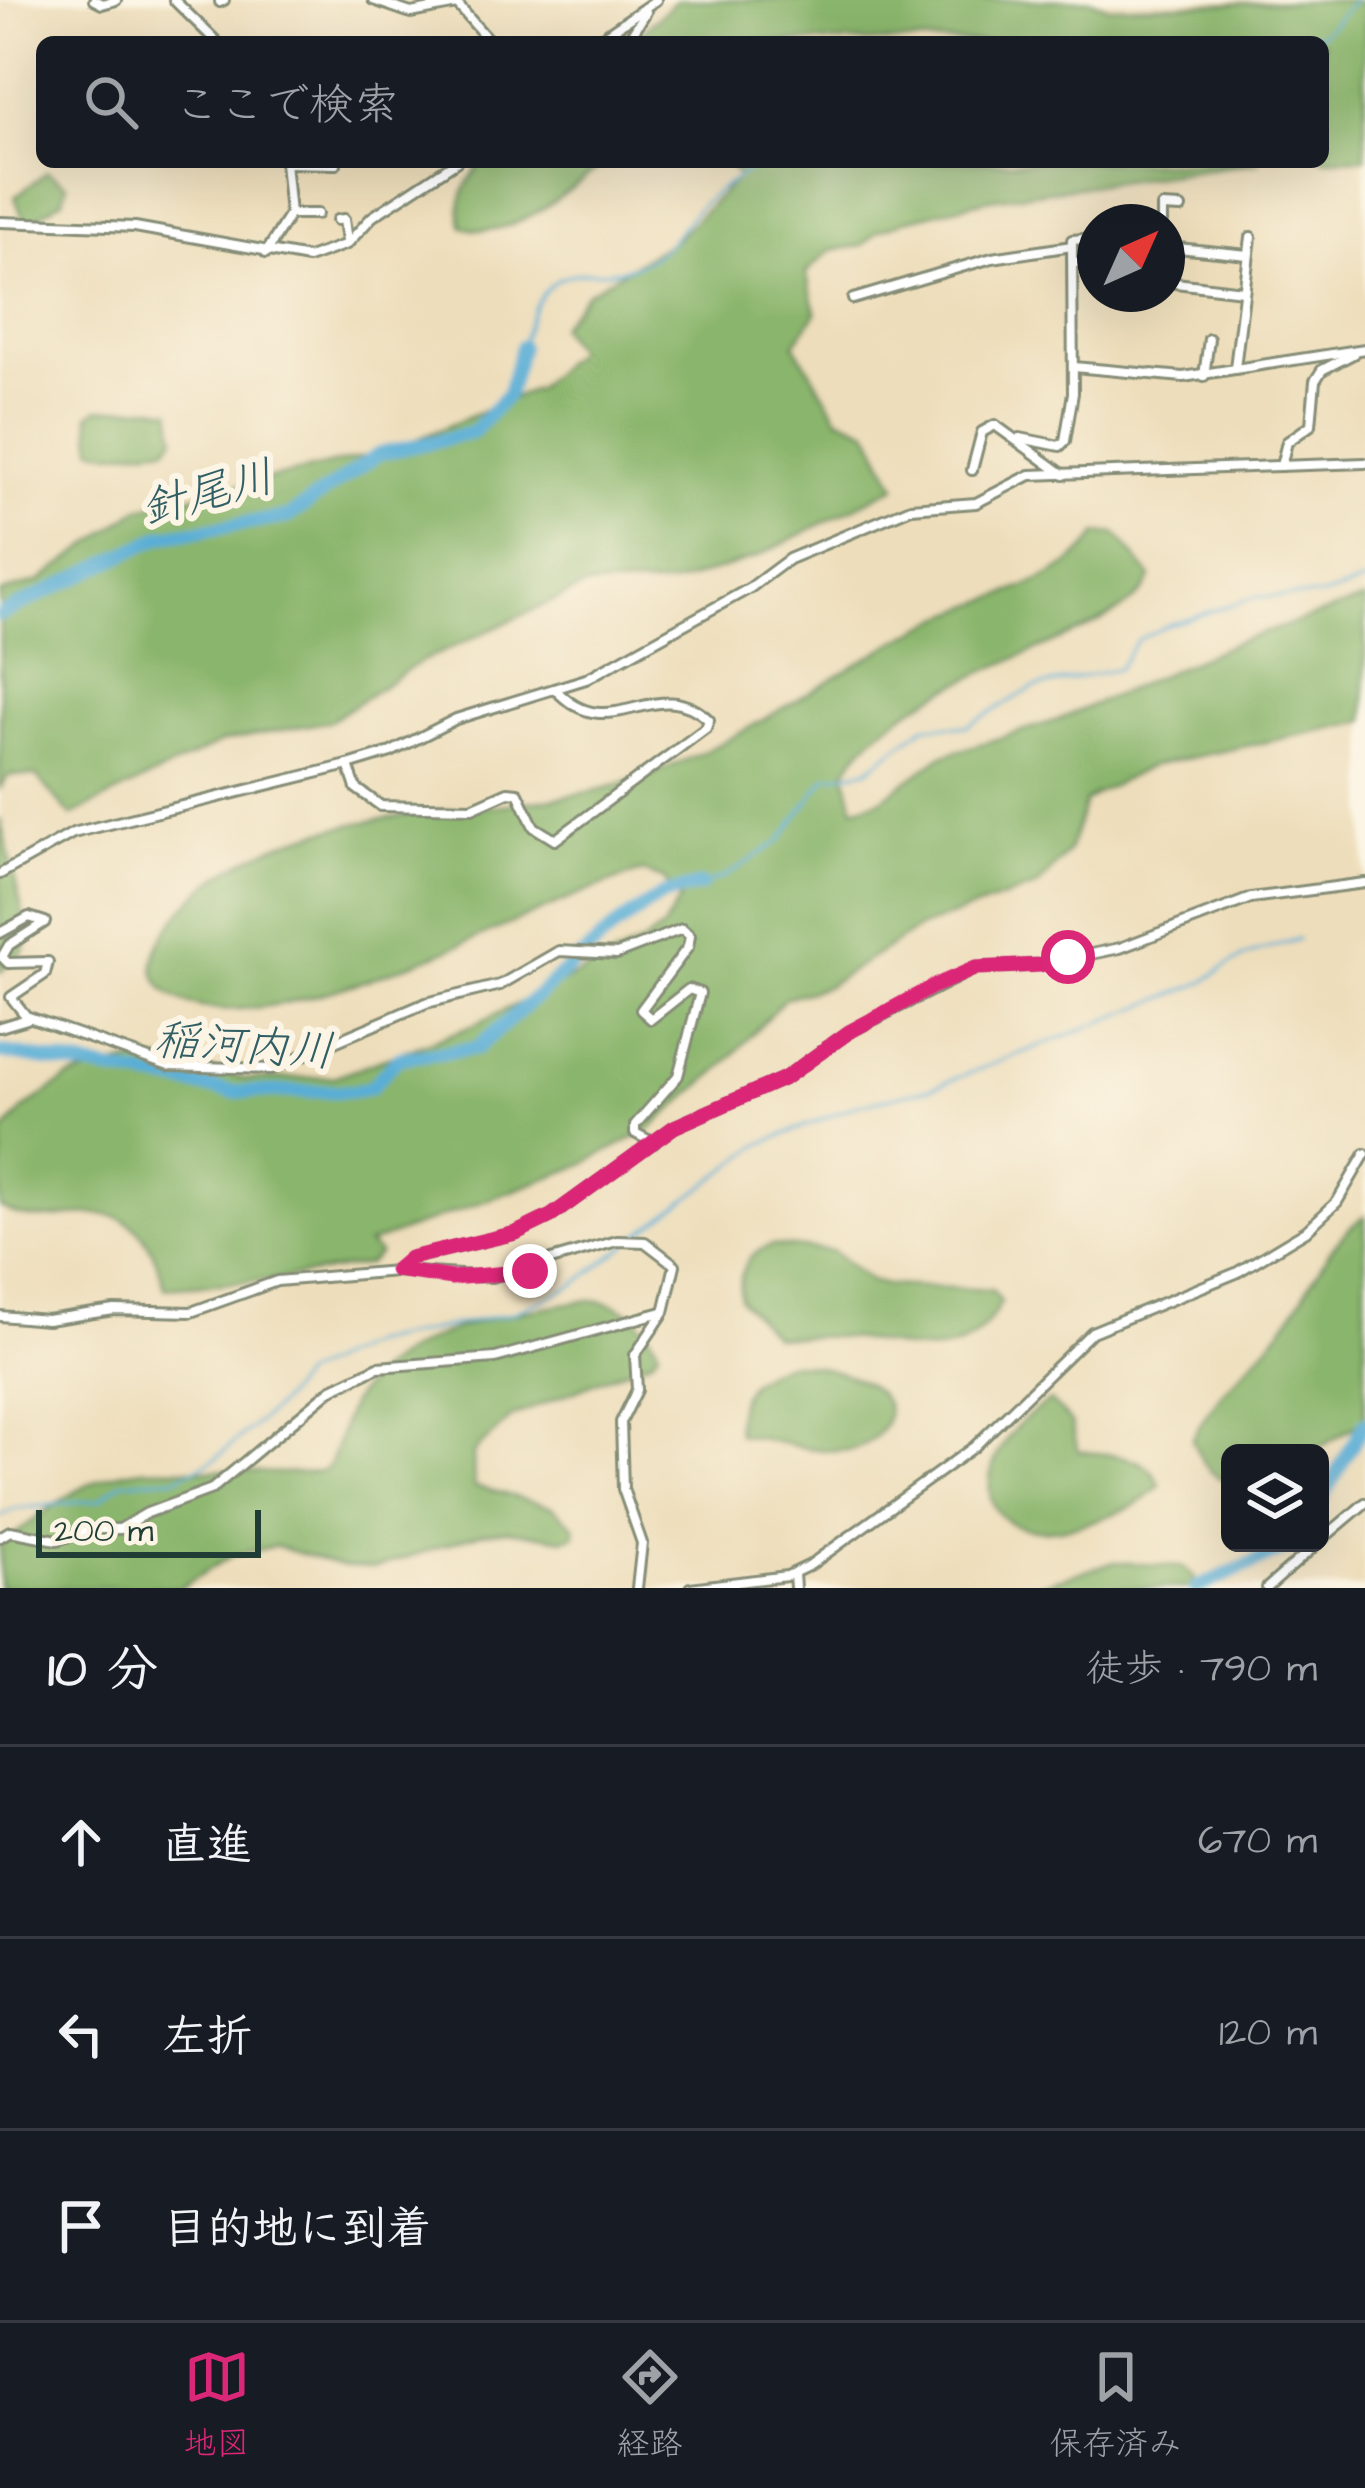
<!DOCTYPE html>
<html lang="ja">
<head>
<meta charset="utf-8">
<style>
  :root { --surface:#171b24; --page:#20242c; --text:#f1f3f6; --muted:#9ea1a6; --line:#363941; --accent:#db2777 }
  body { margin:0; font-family:"Architects Daughter","Klee One",sans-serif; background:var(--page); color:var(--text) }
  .controls { position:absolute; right:36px; bottom:36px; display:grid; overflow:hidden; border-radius:18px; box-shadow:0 12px 48px #0002 }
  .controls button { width:108px; height:108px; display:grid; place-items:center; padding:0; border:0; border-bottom:3px solid var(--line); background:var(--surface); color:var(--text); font:60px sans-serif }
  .compass { position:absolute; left:1077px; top:204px; width:108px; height:108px; border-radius:50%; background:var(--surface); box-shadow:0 12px 48px #0002; rotate:45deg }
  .scale { position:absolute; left:36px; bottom:30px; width:225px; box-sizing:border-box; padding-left:12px; border:6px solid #1f3d34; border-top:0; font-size:33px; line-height:42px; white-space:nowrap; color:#1f3d34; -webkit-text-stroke:9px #fcf5e5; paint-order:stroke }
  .stop { position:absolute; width:36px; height:36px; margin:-27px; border:9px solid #db2777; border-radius:50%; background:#fff }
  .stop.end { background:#db2777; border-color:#fff; box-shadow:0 3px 12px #0008 }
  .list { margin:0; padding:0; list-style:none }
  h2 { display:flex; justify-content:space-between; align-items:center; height:156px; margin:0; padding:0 48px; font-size:51px }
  h2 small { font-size:39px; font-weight:400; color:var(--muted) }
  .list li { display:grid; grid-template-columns:78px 1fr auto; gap:36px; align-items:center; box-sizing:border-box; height:192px; padding:0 48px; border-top:3px solid var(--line) }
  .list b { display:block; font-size:45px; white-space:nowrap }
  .list em { font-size:39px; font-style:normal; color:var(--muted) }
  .icon { flex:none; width:66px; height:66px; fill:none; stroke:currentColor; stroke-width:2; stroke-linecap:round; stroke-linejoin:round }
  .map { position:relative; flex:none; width:1365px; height:1588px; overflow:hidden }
  .search { position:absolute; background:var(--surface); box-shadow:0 12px 48px #0002; left:36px; right:36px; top:36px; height:132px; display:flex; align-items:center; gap:30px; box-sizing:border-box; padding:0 42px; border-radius:18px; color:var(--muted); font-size:45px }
  .sheet { height:732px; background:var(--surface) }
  nav { display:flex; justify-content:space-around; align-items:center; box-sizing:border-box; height:168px; border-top:3px solid var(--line); background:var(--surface); font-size:33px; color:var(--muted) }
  nav a { display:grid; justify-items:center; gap:6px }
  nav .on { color:var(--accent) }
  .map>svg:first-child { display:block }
</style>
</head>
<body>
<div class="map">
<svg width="1365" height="1588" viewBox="0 0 1365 1588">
  <rect width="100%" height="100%" fill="#fcf5e5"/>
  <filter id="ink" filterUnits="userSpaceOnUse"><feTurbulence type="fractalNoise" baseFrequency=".00833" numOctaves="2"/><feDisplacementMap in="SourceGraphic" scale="24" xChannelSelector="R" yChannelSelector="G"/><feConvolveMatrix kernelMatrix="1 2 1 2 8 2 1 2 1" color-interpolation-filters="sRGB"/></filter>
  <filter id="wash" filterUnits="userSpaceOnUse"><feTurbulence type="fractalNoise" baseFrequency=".004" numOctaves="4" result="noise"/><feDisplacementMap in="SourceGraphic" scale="48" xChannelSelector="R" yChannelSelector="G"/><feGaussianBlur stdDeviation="2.7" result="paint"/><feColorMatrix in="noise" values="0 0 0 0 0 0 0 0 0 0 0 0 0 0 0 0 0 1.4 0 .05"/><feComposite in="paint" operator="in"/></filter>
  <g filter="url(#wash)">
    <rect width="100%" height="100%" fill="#edddba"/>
    <!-- forest -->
    <g fill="#8ab56c" stroke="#547950" stroke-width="3">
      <path d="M677,0h414l18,7 245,-7 11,5v153l-42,1v-117h-692z"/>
      <path d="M482,162h123c-36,28 -93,81 -142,65 -9,-24 4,-45 19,-65z"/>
      <path d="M728,162h532l-271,37 -79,20 -32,12 -16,15 -31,4 -25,22 10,41 -22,31 44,73 30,13 28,56 -142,72 -83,27 -85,1 -170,78 -86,57 -106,20 -153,75 -35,-40 -27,-1 -9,13v-195l40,-12 100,-73 250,-57 147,-63 39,-38 -17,-23 28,-34 89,-54 62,-62z"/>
      <path d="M47,172l20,13 -4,15 -33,22 -7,-4 -8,-21z"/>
      <path d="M154,407l17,3 4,27 -9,10 -53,6 -20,-4 -4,-34 9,-6z"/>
      <path d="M1116,533l35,44c-19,63 -250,93 -306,195l9,36 27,-8 60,-44 117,-36 179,-78 128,-43v122l-214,45 -57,29 -9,7 -16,48 -31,36 -118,41 -93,59 -42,12 -61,67 -75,65 -72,37 -209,77 11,9 -11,11 -95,16 -108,8c-32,-128 -105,-42 -165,-81l3,-74 22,-25 44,-30 65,-17 39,1 74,17 87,-2 136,-50 172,-84 21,-15 17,-29 -17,-20 -20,-7c-94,23 -400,197 -480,116 -16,-16 -8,-40 4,-57 88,-138 305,-107 443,-144 123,-32 219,-116 332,-169 56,-27 119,-30 155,-84z"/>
      <path d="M0,819l28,115 -4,17 -24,21z"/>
      <path d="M1365,1216v204l-54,33h-81v28c-21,-3 -30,-23 -38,-41 21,-45 59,-73 89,-111 30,-37 43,-86 84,-113z"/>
      <path d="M773,1245l59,6 38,30 16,4 106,5 9,12c-39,76 -96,41 -160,35 -22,-2 -44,2 -67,-1l-34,-37c-1,-28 4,-45 33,-54z"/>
      <path d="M590,1300c35,2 53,20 69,50l-7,9 -139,57 -40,37 1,33 79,21 21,19 1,9 -11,4 -55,-9 -29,3 -104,35 -32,-1 -69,-21 -42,9 -54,33h-179v-42c43,-33 87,-72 143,-77 37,-4 163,11 182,0 10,-6 17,-52 27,-67 51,-74 156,-90 238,-102z"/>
      <path d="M788,1363c30,0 127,22 92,68 -8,9 -19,18 -31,19 -36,3 -76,-10 -111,-16 -6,-40 12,-59 50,-71z"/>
      <path d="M1050,1401l21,21 7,29c32,5 68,0 82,34 -20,22 -36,25 -64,35 -130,44 -135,-67 -46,-119z"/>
      <path d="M1115,1562l68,5 11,10 -3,11h-163z"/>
    </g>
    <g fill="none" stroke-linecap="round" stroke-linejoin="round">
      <!-- stream -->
      <g stroke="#5aaed6" stroke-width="3">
        <path d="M1197,42h49"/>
        <path d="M1292,42l31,-9 32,-33"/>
        <path d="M521,347c28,-113 75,-52 133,-91 21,-14 32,-38 51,-55 16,-15 38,-23 53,-39"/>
        <path d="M701,885l24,-8 55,-36 46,-64 41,-7 58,-44h42l66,-38 85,-19 19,-29 31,-15 87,-28 68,-1 42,-14"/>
        <path d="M634,1238l127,-94 96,-39 74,-17 274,-106c27,-25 59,-32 93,-43"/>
        <path d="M0,1516l15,-7 84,-9 24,-18 53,-4 39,-19 63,-54 25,-30 65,-31 144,-31 62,-28 53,-41"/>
      </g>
      <!-- river -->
      <g stroke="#5aaed6" stroke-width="14">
        <path d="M0,615l162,-79 126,-19 91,-63 93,-21 36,-39 13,-47"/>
        <path d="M0,1052l234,40 121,-1 16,-4 27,-29 79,-10 140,-122 45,-31 39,-10"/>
        <path d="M1320,1502l45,-79"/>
        <path d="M1196,1588l103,-45"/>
      </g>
    </g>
  </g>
  <g filter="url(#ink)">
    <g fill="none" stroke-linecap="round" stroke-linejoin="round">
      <defs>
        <g id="minor">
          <path d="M94,0l8,4 14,-4"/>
          <path d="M174,0l43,42"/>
          <path d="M373,0l38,13 46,-9 33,38"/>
          <path d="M220,2l4,-2"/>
          <path d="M595,42l61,-42"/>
          <path d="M627,42l19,-30"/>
          <path d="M286,163l50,1"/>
          <path d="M290,214h27"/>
          <path d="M337,220l7,-1 3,23"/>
          <path d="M0,222l135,5 173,31 39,-14 25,-27 84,-55"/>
          <path d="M1162,222v-15l19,1"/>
          <path d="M1167,247l81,8"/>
          <path d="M266,253l24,-39 -5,-52"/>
          <path d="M1073,263l22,-1"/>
          <path d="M1167,282l76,9"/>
          <path d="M853,299l139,-41 80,-12"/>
          <path d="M1074,367l109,10 182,-28"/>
          <path d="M1235,368l16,-131"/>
          <path d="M1204,376l5,-37"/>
          <path d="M1020,438l40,8 5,-5 8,-48 -1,-153 23,-2"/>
          <path d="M1281,466l6,-24 24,-17 4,-44 7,-11 31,-16"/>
          <path d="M972,470l10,-38 13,-7 69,50"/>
          <path d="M348,765l8,23 25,18 91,2 36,-16 10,1 16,34 21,13 151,-112 3,-8c-54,-50 -98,29 -153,-30"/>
          <path d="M0,874l73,-41 275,-68 43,-13 65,-33 130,-40 164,-91 39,-29 122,-51 65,-5 54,-28 335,-12"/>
          <path d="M0,933l29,-16 16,5 -36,23 -7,12 6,6 40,-1 -3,12 -34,23 15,19 143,50 102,3 155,-66 74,-18 59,-34 58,3 65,-25 8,7 -2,11 -47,63 10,9 38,-30 11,4 -22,83 -43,49v8l19,10"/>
          <path d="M0,1027l27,-8"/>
          <path d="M396,1271l15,-13 105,-25 35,-17 123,-89 111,-49 64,-46 127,-64 63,-3 81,-17 131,-50 114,-15"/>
          <path d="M0,1316l47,4 67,-10 77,2 86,-31 119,-10 96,6 125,-36 28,1 30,23 -11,47 -29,43 2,35 -16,32 2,67 19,54 -5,45"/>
          <path d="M0,1537l10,-6 47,9 33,-11h30l27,-16 65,-24 120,-100 46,-22 117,-9 167,-46"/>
          <path d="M1320,1541l45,-38"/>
          <path d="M794,1574l1,14"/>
          <path d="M690,1588l97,-12 23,-11 164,-118 118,-115 144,-59 70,-42 31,-29 28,-48"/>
          <path d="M1267,1588l51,-45"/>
        </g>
      </defs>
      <!-- minor casing -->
      <use href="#minor" stroke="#868d77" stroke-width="14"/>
      <!-- minor -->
      <use href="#minor" stroke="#fff" stroke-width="8"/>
    </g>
  </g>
  <g fill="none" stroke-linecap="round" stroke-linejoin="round" filter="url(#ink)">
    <!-- route -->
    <path stroke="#db2777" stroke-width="15" d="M530,1271l-78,7 -56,-8 14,-12 106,-25 35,-17 123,-89 111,-49 64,-46 85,-46 42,-18 64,-3 28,-8"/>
  </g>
  <g text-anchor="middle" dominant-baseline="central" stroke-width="12" stroke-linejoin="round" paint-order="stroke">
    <!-- water labels -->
    <g font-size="45" font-style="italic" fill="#315f65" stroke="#fcf5e5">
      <text transform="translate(208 494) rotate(-15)">針尾川</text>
      <text transform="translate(244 1047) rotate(4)">稲河内川</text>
    </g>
  </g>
</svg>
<div class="controls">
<button><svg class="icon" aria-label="layers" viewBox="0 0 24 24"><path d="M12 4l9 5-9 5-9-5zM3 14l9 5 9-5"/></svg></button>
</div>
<svg class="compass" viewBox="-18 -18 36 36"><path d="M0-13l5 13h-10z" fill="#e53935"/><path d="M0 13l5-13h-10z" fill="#9ea1a6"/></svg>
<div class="scale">200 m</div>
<div class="stop" style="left:1068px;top:957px"></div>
<div class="stop end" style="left:530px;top:1271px"></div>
<div class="search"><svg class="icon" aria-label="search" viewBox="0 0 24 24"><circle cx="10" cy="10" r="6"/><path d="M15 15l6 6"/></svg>ここで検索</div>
</div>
<section class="sheet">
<h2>10 分<small>徒歩 · 790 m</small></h2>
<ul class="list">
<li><svg class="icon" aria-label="ahead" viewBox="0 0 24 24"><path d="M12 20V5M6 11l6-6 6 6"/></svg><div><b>直進</b></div><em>670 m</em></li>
<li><svg class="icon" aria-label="left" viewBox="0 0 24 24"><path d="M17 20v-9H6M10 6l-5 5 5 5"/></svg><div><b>左折</b></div><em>120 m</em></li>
<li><svg class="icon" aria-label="arrive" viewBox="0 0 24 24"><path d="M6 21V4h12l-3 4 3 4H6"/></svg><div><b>目的地に到着</b></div></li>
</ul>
</section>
<nav>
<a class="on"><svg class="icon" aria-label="map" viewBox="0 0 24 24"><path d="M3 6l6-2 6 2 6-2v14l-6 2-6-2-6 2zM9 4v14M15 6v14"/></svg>地図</a>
<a><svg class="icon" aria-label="directions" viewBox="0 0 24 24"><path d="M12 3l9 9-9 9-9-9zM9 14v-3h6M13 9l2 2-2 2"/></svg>経路</a>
<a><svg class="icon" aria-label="saved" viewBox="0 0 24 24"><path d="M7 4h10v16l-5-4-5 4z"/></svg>保存済み</a>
</nav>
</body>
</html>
